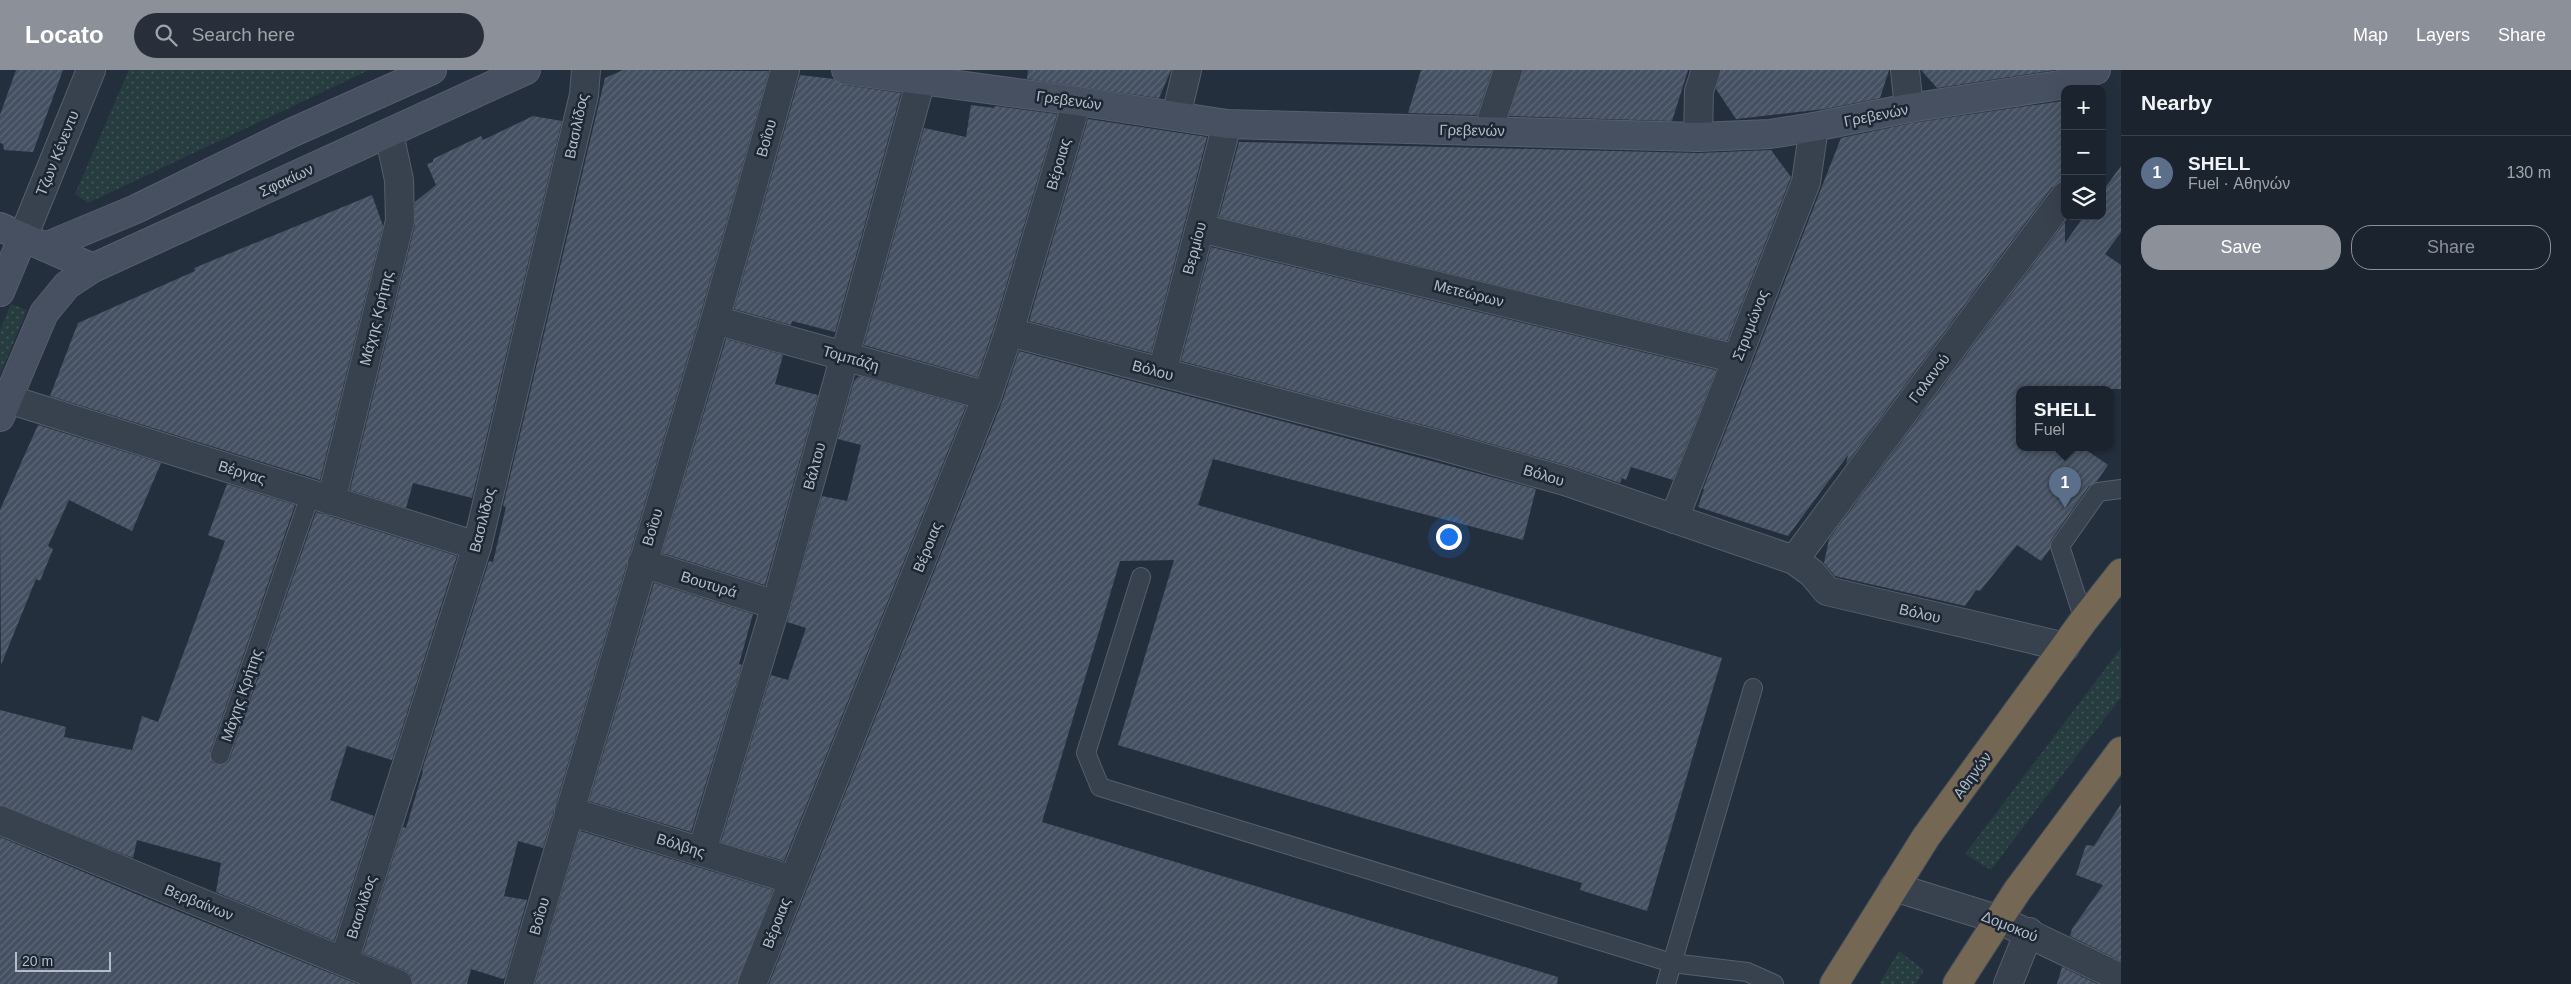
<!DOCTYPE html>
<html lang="en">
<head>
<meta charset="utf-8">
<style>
  :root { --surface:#1b232e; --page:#282f3a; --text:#f1f3f6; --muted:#a0a4aa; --line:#39404a; --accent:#8c9099 }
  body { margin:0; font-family:Arial,sans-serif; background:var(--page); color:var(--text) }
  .controls { position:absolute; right:15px; top:15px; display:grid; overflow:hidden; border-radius:10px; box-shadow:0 5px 20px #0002 }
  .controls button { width:45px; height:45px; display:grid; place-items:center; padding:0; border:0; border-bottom:1px solid var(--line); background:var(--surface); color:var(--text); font:25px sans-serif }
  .scale { position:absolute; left:15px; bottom:12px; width:96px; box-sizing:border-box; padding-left:5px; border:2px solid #b4bcc9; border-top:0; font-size:14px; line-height:18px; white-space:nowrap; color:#b4bcc9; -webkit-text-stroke:4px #1d2633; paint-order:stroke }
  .you { position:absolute; left:1448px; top:466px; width:18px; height:18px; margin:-12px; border:4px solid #fff; border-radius:50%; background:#1a73e8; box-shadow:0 0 0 8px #1a73e833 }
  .badge { display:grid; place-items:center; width:32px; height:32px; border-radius:50%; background:var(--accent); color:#fff; font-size:16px; font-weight:700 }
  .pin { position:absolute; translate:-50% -41px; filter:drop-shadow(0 1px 2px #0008) }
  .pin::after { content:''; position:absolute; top:26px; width:18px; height:15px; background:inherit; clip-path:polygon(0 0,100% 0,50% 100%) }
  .popup { position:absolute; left:2016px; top:316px; width:98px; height:65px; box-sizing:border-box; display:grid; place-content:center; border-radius:10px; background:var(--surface); filter:drop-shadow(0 1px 4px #0005); font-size:16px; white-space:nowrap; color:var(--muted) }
  .popup b { font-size:19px; color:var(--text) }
  .popup::after { content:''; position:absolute; left:50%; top:100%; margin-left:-10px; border:10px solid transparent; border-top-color:var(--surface) }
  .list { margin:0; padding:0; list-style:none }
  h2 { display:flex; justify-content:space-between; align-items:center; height:65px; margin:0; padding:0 20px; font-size:21px }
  h2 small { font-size:16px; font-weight:400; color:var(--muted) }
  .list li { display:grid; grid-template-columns:32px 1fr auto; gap:15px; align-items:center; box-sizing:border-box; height:75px; padding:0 20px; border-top:1px solid var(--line) }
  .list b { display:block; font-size:19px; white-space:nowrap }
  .list p { margin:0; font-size:16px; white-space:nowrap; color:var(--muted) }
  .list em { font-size:16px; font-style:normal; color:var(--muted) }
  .actions { display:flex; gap:10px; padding:15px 20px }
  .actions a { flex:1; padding:11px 0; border:1px solid var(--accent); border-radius:20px; text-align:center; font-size:18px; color:var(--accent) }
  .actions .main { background:var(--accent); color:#fff }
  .icon { flex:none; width:28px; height:28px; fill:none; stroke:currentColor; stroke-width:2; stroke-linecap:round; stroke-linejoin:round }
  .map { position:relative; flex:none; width:2121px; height:914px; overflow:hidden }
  header { display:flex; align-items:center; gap:30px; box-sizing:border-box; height:70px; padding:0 25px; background:var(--accent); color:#fff }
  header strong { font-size:24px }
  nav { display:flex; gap:28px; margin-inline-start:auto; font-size:18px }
  .search { width:350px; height:45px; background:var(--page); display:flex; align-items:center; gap:12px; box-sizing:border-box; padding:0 18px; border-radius:28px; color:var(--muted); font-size:19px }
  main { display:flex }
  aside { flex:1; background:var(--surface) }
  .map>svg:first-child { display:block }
</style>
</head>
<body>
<header>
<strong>Locato</strong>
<div class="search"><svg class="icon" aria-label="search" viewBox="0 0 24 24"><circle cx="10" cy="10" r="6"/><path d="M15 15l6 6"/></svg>Search here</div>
<nav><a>Map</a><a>Layers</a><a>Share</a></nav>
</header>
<main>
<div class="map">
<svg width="2121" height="914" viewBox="0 0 2121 914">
  <defs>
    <pattern id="green-dots" width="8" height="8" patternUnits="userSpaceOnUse" patternTransform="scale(1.25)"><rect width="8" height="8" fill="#263c3f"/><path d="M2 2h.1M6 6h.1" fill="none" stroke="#435659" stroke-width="1.8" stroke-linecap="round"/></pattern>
    <pattern id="building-hatch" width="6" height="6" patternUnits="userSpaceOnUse" patternTransform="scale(1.25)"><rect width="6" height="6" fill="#455162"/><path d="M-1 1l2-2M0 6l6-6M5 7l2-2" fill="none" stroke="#5d6877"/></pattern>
  </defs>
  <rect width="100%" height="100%" fill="#242f3e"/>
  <!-- green -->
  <g fill="url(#green-dots)">
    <path d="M129,0h240l-281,133 -13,-9z"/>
    <path d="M11,234l16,6 -27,65v-45z"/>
    <path d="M2121,578v49l-130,173 -26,-16z"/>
    <path d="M1899,881l25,19 -8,14h-37z"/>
  </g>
  <!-- building -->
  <g fill="url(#building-hatch)">
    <path d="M16,0h47l-30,82 -29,-2 -1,-6 -3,-1v-28z"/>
    <path d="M623,0l146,1 -69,245 -157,532 -25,-7 -14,55 23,4 -22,77 -2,2 -32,-10 -4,15h-54l-2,-9 -7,-5 -41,-17 40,-126 3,1 17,-57 -1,-1 67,-209 4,1 13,-55 -3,-1 102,-428z"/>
    <path d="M1028,0h143l-12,28 -132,-19z"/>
    <path d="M1421,0h71l-15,45 -69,-2z"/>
    <path d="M1523,0h165l-16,51 -163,-5z"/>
    <path d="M1721,0h168l-9,28 -55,11 -89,10 -20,-30z"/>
    <path d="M1921,0h134l-118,18z"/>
    <path d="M800,5l34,4 10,6 57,8 -66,239 -43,-11 -1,4 -57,-16z"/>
    <path d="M2062,31l3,13v67l-13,6 -206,277 2,-9 -60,81 -90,-29 6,-18h-1l138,-351 71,-15z"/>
    <path d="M971,35l23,3 1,-2 62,8 -63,213 -17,50 -113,-32 60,-217 42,9z"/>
    <path d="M533,46l29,5 -90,377 -59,-15 -7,25 -56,-18 65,-265v-23l21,-17 -9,-21 6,-2v-3l48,-23 2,4z"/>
    <path d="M1088,49l119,18 -56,216 -122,-32z"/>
    <path d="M1239,72l459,11 73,-3 20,27 -64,164 -508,-124z"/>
    <path d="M2121,96v66l-16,22 16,11v124h-101v58h62l26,18 -11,16 -8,5 -38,54 -1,9 -9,12 -24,-16 -37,46 -4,-1 -11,16 -130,-30 -11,-13 5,-24 236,-317v21l19,-27h18v-24z"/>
    <path d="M372,125l11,31 -63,254 -270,-84 28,-73 117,-52 -1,-3z"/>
    <path d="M1211,177l505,123 -43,110 -42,-13 -5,13 -4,-2 -2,5 -51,-17 -130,-37 -258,-68z"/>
    <path d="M726,269l57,16 -8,29 43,11 -53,190 -103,-32z"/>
    <path d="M1019,281l517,138 -13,51 -310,-81 -15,46 524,153 -75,253 -67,-21 2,-7 -464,-138 56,-185 -54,1 -78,261 516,155 -1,7h-788l233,-582z"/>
    <path d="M859,306l107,30 -182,455 -63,-19 50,-167 17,5 18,-52 -19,-6 35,-126 25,5 14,-56 -23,-6 16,-58z"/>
    <path d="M38,355l123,38 -29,68 -63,-31 -21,46 5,3 -13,32 -4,-2 -35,86 -1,-155z"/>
    <path d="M227,414l68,21 -85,247 2,10 5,3 10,-2 3,-5 86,-246 141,44 -65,204 -45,-14 -17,54 44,16 -40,125 -118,-49 5,-29 -84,-23 -4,18 -133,-53v-95l66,17 -2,10 68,13 10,-34 16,6 67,-181 -17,-6z"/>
    <path d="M654,513l99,31 -14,50 3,1 -51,167 -102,-31z"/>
    <path d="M2121,734v157l-51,-25 2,-7 31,-44 -27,-10 10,-30 8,1z"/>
    <path d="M580,761l193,59 -36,94h-202z"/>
    <path d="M0,767l155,65 202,82h-357z"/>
    <path d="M2062,897l35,17h-40z"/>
  </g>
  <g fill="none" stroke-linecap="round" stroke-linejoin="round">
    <defs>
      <g id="lane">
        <path d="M1141,507l-55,176 14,34 572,176 75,9 27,12"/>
        <path d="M2084,550l-24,-74 38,-54 23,-3"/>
        <path d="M220,685l91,-262"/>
        <path d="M1666,914l87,-296"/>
      </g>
      <g id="street">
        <path d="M1905,0l4,38"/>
        <path d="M1176,46l11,-46"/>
        <path d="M1488,61l20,-61"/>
        <path d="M1698,67l1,-46 7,-21"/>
        <path d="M1200,158l537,131"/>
        <path d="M23,167l68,-167"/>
        <path d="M715,250l272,76"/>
        <path d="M1009,262l426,112 130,37 229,79 18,13 15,18 238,56"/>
        <path d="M1162,302l65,-248"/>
        <path d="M8,329l469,147"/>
        <path d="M331,431l69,-280 -1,-41 -10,-47"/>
        <path d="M1674,449l132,-337 8,-55"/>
        <path d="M1794,490l271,-364"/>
        <path d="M642,493l134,42"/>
        <path d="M569,741l224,69"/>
        <path d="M0,750l398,164"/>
        <path d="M702,781l74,-246 145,-525"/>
        <path d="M1894,817l106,33 121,58"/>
        <path d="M344,891l133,-415 107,-451 2,-25"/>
        <path d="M519,914l196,-664 70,-250"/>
        <path d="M752,914l235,-588 22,-64 68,-231"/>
        <path d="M2008,914l21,-52"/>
      </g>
      <g id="secondary">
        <path d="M846,0l231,31 150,23 471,13 72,-3 44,-7 95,-19 151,-23 36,-15"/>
        <path d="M0,157l93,41"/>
        <path d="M45,177l91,-38 155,-76 141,-63"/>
        <path d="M0,222l23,-55"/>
        <path d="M0,347l44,-104 23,-28 26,-17 433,-198"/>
      </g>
      <g id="highway">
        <path d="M1834,914l92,-147 158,-217 37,-47"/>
        <path d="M1957,914l60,-93 104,-140"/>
      </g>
    </defs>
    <!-- lane casing -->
    <use href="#lane" stroke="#565f6c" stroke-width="20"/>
    <!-- street casing -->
    <use href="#street" stroke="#565f6c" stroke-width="30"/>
    <!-- secondary casing -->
    <use href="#secondary" stroke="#565f6c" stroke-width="30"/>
    <!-- highway casing -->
    <use href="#highway" stroke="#434c59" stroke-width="30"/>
    <!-- lane -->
    <use href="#lane" stroke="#38414e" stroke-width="18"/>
    <!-- street -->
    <use href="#street" stroke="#38414e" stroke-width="28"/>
    <!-- secondary -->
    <use href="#secondary" stroke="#465061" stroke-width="28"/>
    <!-- highway -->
    <use href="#highway" stroke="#746855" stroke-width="28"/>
  </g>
  <g text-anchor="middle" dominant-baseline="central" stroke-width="5" stroke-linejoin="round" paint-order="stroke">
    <!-- street labels -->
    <g font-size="15" fill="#b4bcc9" stroke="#1d2633">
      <text transform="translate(1069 30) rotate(8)">Γρεβενών</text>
      <text transform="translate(1876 45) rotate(-11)">Γρεβενών</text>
      <text transform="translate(576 56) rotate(-78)">Βασιλίδος</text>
      <text transform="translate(1472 60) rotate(1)">Γρεβενών</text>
      <text transform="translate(766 68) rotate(-74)">Βοΐου</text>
      <text transform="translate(57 83) rotate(-68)">Τζων Κένεντυ</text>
      <text transform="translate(1058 94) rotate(-74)">Βέροιας</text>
      <text transform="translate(286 110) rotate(-25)">Σφακίων</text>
      <text transform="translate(1194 178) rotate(-75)">Βερμίου</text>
      <text transform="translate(1469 223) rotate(14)">Μετεώρων</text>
      <text transform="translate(376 248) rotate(-76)">Μάχης Κρήτης</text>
      <text transform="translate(1750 255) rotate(-69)">Στρυμώνος</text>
      <text transform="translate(851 288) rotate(16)">Τομπάζη</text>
      <text transform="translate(1153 300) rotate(15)">Βόλου</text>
      <text transform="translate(1929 308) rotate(-53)">Γαλανού</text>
      <text transform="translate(814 396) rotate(-75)">Βάλτου</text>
      <text transform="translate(242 402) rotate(17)">Βέργας</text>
      <text transform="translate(1544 405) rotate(17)">Βόλου</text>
      <text transform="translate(482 450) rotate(-76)">Βασιλίδος</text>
      <text transform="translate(652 457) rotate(-73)">Βοΐου</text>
      <text transform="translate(927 477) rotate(-68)">Βέροιας</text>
      <text transform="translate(709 514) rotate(17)">Βουτυρά</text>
      <text transform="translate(1920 543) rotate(13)">Βόλου</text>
      <text transform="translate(241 625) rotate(-71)">Μάχης Κρήτης</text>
      <text transform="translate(1972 705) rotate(-54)">Αθηνών</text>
      <text transform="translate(681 775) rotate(17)">Βόλβης</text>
      <text transform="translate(199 832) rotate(22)">Βερβαίνων</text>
      <text transform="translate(361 837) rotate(-72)">Βασιλίδος</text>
      <text transform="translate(539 846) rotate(-74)">Βοΐου</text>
      <text transform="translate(776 853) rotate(-69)">Βέροιας</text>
      <text transform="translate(2010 856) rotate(22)">Δομοκού</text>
    </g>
  </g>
</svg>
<div class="controls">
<button>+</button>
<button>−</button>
<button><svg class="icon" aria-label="layers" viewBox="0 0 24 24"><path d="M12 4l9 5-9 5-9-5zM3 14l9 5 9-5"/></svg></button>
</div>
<div class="scale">20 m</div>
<div class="you"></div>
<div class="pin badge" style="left:2065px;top:438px;background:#5c6f8a">1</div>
<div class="popup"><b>SHELL</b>Fuel</div>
</div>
<aside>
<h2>Nearby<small></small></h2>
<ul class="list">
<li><span class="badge" style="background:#5c6f8a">1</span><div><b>SHELL</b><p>Fuel · Αθηνών</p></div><em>130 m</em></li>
</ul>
<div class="actions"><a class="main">Save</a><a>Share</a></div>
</aside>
</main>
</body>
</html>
